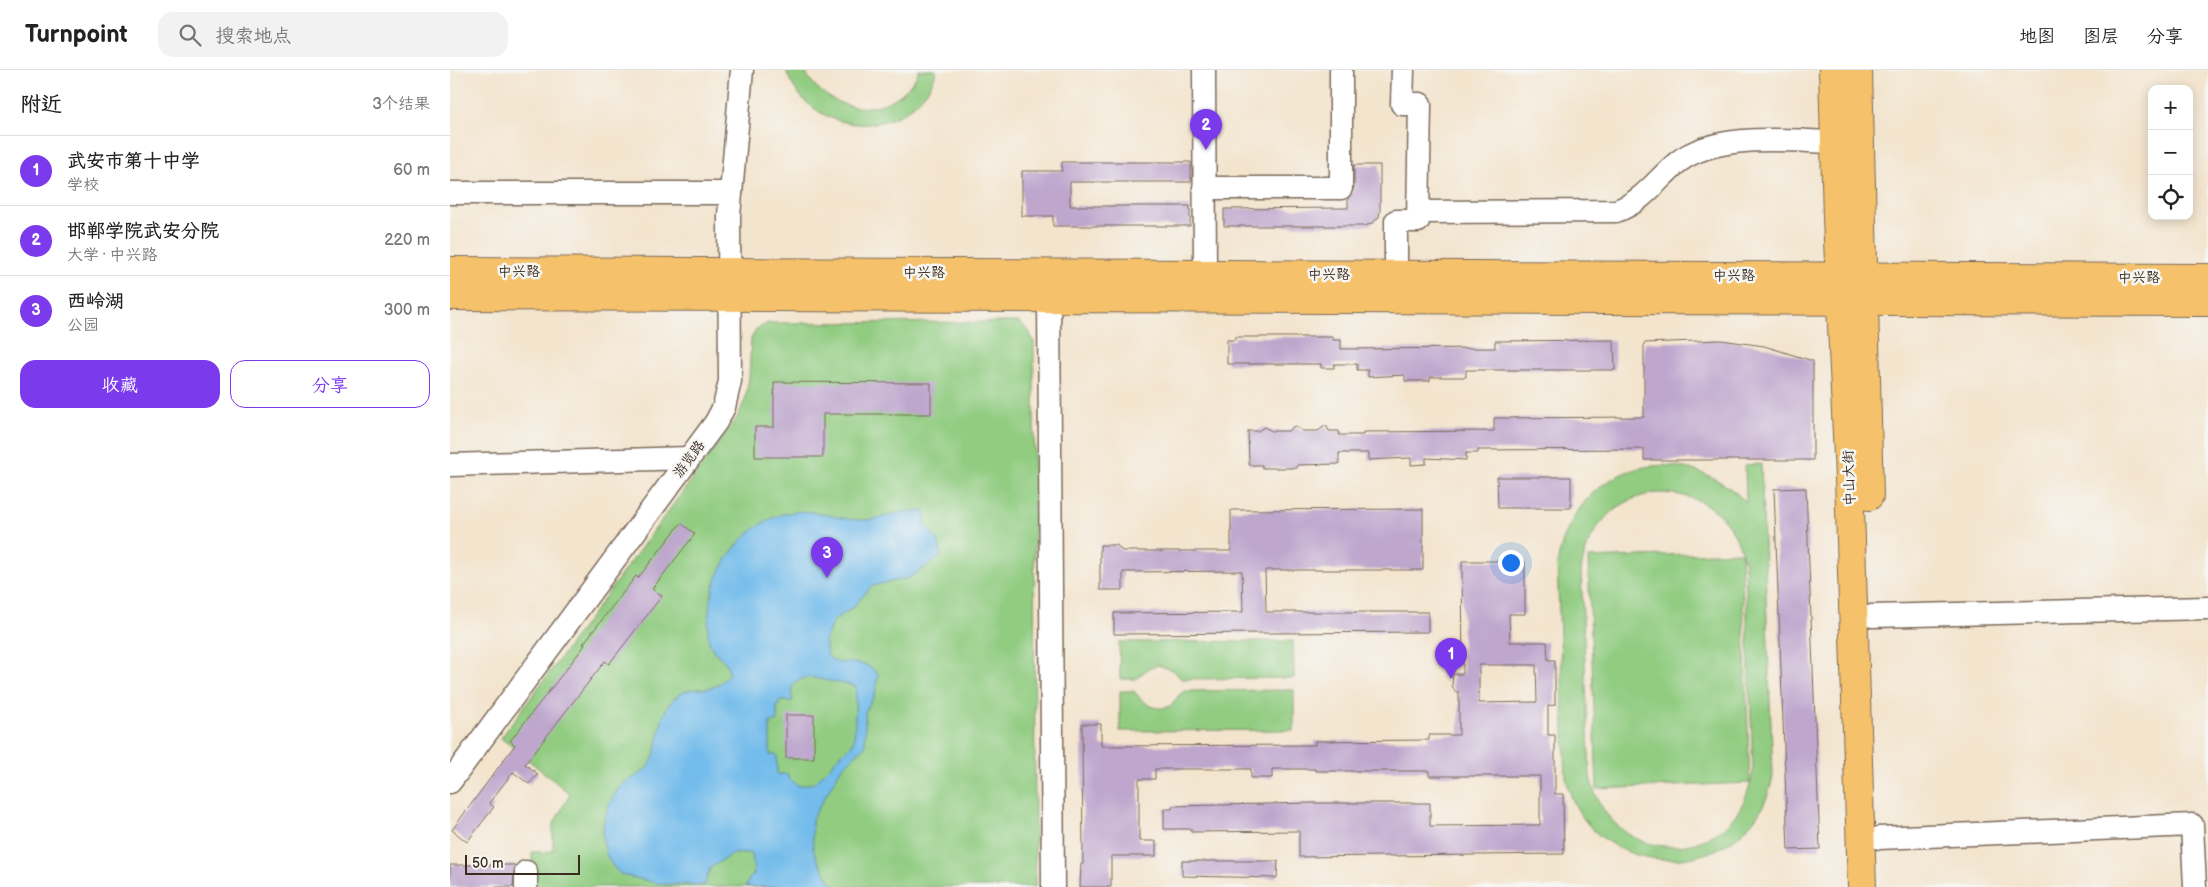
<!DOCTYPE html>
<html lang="zh">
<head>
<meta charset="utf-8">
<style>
  :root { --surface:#fff; --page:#f2f2f2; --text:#222; --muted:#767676; --line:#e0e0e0; --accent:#7c3aed }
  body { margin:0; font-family:"Balsamiq Sans","LXGW WenKai TC",sans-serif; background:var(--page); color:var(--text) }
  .controls { position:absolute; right:15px; top:15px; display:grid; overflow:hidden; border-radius:10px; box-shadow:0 2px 12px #0003 }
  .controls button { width:45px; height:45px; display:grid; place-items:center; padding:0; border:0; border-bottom:1px solid var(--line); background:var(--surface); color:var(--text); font:25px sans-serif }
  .scale { position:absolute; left:15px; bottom:12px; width:115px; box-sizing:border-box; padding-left:5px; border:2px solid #3b2a1e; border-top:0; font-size:14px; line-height:18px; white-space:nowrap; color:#3b2a1e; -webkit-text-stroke:4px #f6f6f2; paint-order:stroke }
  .you { position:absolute; left:1060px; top:492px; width:18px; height:18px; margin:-12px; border:4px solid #fff; border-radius:50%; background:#1a73e8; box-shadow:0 0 0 8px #1a73e833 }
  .badge { display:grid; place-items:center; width:32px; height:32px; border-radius:50%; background:var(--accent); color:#fff; font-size:16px; font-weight:700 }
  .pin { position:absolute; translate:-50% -41px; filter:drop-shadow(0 1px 2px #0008) }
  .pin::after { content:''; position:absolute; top:26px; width:18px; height:15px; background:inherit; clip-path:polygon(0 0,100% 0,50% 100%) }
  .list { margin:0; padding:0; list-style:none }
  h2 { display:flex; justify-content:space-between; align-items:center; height:65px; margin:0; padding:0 20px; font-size:21px }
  h2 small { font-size:16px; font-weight:400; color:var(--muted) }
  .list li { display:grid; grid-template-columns:32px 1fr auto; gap:15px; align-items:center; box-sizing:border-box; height:70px; padding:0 20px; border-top:1px solid var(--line) }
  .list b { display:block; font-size:19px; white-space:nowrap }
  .list p { margin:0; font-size:16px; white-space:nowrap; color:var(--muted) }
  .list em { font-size:16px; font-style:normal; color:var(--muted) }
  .actions { display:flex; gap:10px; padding:15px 20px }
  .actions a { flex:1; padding:11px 0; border:1px solid var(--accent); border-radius:15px; text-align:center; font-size:18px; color:var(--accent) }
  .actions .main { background:var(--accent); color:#fff }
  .icon { flex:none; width:28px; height:28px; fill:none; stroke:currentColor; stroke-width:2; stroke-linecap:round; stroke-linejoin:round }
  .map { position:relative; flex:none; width:1758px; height:817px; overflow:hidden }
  header { display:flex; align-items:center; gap:30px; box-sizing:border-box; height:70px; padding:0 25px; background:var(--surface); border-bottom:1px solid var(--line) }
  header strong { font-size:24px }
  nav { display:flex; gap:28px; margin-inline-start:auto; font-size:18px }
  .search { width:350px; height:45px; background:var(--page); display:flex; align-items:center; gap:12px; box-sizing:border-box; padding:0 18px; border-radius:15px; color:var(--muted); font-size:19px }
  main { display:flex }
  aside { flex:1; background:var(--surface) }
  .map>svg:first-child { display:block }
</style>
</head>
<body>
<header>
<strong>Turnpoint</strong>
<div class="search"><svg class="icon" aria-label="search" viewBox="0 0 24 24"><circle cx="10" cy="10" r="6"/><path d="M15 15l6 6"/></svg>搜索地点</div>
<nav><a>地图</a><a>图层</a><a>分享</a></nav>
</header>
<main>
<aside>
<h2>附近<small>3个结果</small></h2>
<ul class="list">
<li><span class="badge">1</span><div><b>武安市第十中学</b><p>学校</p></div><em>60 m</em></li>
<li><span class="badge">2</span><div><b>邯郸学院武安分院</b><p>大学 · 中兴路</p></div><em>220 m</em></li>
<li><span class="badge">3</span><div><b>西岭湖</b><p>公园</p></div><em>300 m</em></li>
</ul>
<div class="actions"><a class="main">收藏</a><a>分享</a></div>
</aside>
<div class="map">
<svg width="1758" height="817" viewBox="0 0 1758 817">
  <rect width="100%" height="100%" fill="#f6f6f2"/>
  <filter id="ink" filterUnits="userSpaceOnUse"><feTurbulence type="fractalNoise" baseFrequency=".02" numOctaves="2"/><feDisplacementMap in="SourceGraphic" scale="10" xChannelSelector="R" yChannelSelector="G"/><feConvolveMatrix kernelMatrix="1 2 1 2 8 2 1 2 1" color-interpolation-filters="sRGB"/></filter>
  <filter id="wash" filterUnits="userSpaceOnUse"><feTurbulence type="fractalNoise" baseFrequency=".0096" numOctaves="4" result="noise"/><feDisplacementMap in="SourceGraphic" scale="20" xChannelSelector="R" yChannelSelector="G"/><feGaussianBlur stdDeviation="1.12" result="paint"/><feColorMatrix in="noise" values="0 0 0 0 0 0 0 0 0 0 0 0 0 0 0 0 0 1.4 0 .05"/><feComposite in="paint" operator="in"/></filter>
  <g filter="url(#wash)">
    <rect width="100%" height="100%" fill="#f3e4cd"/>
    <!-- green -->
    <g fill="#91cc81" stroke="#667b50" fill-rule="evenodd">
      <path d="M336,0h18c18,34 60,49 93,27 10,-7 18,-16 22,-27h17c-2,14 -11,25 -22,35 -41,37 -111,18 -128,-35z"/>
      <path d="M569,252l10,9 5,11 1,545h-503v-35l21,-1v-26l17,-31 -69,-56 236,-320 8,-18 4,-22 2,-39 5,-10 12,-6z"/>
      <path d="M1311,394l12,312c-20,111 -186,111 -207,2l-9,-213c16,-99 118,-132 189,-63l-1,-37zM1205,423c49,-1 80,24 90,72l8,206c-14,97 -141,102 -163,6l-9,-206c6,-42 32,-71 74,-78z"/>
      <path d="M1291,482l9,231 -153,6 -9,-231z"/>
      <path d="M843,571l1,37 -113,1 -7,-8 -16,-6 -12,5 -10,9h-16l-1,-37z"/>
      <path d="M844,620v40l-174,1v-40h14c10,13 22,22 38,14l7,-10 6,-4z"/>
    </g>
    <!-- water -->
    <path fill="#73bceb" stroke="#577384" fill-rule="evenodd" d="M475,441l1,15 13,16 2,14 -32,22 -37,8 -19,21 -20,14 -8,19 2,14 6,7c17,4 35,-2 45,14l-3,19 -10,18v34l-24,23 -29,50 1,30 5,12 13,21 6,5h-91l3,-8 5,-5 -2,-21 -20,1 -22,14 -5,17 -44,-1 -39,-9c-29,-21 -22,-68 1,-91 9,-7 21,-10 27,-20 13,-22 5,-49 26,-67 18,-16 34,2 53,-23 1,-15 -15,-17 -19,-30 -3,-10 -2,-21 -1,-31 2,-45 38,-94 84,-101 23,-3 45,8 68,8 14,1 28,-5 41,-8 8,-1 16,-1 23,-1zM359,607l46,9 1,3 -2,50 -2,6 -15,13 -5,7 -18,18 -15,3 -11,-8v-4h-11v-19h-7v-33h7v-16l2,-1v-4h14c-4,-16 0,-20 16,-24z"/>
    <g id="blocks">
      <!-- building -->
      <g fill="#bea6cd" fill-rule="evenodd">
        <path d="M612,92h129v20h-121v24h120v20h-137v-10h-31v-45h40z"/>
        <path d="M904,95h26v46l-1,6 -8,7 -7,2h-140v-17l124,-1v-9l6,-11z"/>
        <path d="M785,267h98v3h8v9l154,-1v-7l119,-1 1,30h-149v7h-36v4h-25v-6l-37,2v-7h-11v-6h-23v4h-13v-4h-94v-24h8z"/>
        <path d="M1271,270l43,6 49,15v99h-169v-11l-166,1v3h-12v7l-40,-2v6l-15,1v-7l-43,2v-7h-29v11l-42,1v3h-35v-3h-13l-1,-34h10l6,-4 8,4h16l6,-5 9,5h15l8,-6 3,6h10v4h24v-3l131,-1v-13l150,-1v-74z"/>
        <path d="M324,312l157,1v31h-108v43h-68v-30h19z"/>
        <path d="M1047,407h74v31h-73z"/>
        <path d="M1356,418l14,361 -32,1 -14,-361z"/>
        <path d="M973,439v61h-158l1,42h162v20l-314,2v-21l129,-1 -1,-41 -119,1v18h-23v-45h17l5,6h109v-41z"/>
        <path d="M231,453l14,11 -43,55 10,7 -53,68 -4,-3 -80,103 13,10 -9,10 -16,-12 -24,31 5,4 -27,35 -15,-12 63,-85 -5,-4 75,-96 -2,-1 53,-68 2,2z"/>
        <path d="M1012,491h63v53h-16l1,28h37l1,18h7v45l-7,1v29h7v59h8l1,60 -265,3v-26l-108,1v-3h-27v-20h8v-3l142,-3h116v23l110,-1v-49h-111v-5h-114v-2h-43v9h-21v-9h-96v10h-16v62h17v15h-45v31h-31l1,-23h2l-1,-140h19v22l214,-1v-4l114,-1v-5h30v-43h-4l-3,-7 1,-11h10zM1029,595h57l1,37 -58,1z"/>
        <rect x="336" y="645" width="28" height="43"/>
        <path d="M732,791h96l-1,17 -95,-2z"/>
        <path d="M0,795h65l-2,22h-63z"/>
      </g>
    </g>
  </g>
  <g filter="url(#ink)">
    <use href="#blocks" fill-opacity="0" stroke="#7b6b5b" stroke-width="1"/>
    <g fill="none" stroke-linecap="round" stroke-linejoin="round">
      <defs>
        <g id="minor">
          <path d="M754,0l1,203"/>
          <path d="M754,118h137v-118"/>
          <path d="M0,123h281"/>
          <path d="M969,142l197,-1c27,-9 41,-32 62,-49 39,-30 111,-21 157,-20"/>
          <path d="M946,204v-53h22l2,-117h-18l1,-34"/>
          <path d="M599,228l4,589"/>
          <path d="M0,395l239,-7"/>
          <path d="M1422,546l336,-8"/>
          <path d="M0,712l266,-360 8,-15 6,-26 -1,-165 13,-146"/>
          <path d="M1429,768l313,-13 3,62"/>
          <path d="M76,802v15"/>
        </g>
        <g id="major">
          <path d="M1383,0l4,148 12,260 13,409"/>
          <path d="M1408,0l11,426"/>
          <path d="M0,201l1758,7"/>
          <path d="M0,226l1758,6"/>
        </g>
      </defs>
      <!-- minor casing -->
      <use href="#minor" stroke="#7b6b5b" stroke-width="25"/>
      <!-- major casing -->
      <use href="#major" stroke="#7b6b5b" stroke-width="30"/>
      <!-- minor -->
      <use href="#minor" stroke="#fff" stroke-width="22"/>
      <!-- major -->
      <use href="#major" stroke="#f5c16b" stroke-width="28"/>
    </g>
  </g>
  <g text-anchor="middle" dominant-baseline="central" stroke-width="5" stroke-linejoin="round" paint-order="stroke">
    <!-- street labels -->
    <g font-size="14" fill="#3b2a1e" stroke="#f6f6f2">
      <text x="69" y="201">中兴路</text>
      <text x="474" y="202">中兴路</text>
      <text x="879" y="204">中兴路</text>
      <text x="1284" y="205">中兴路</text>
      <text x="1689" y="207">中兴路</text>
      <text transform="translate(239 389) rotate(-53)">游览路</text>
      <text transform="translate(1399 408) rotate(-92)">中山大街</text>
    </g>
  </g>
</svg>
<div class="controls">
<button>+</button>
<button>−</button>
<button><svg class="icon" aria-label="locate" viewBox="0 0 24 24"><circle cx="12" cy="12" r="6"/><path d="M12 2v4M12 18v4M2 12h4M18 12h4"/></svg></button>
</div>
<div class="scale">50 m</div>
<div class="you"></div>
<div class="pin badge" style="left:1001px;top:609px">1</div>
<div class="pin badge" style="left:756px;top:80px">2</div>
<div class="pin badge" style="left:377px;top:508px">3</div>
</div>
</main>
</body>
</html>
